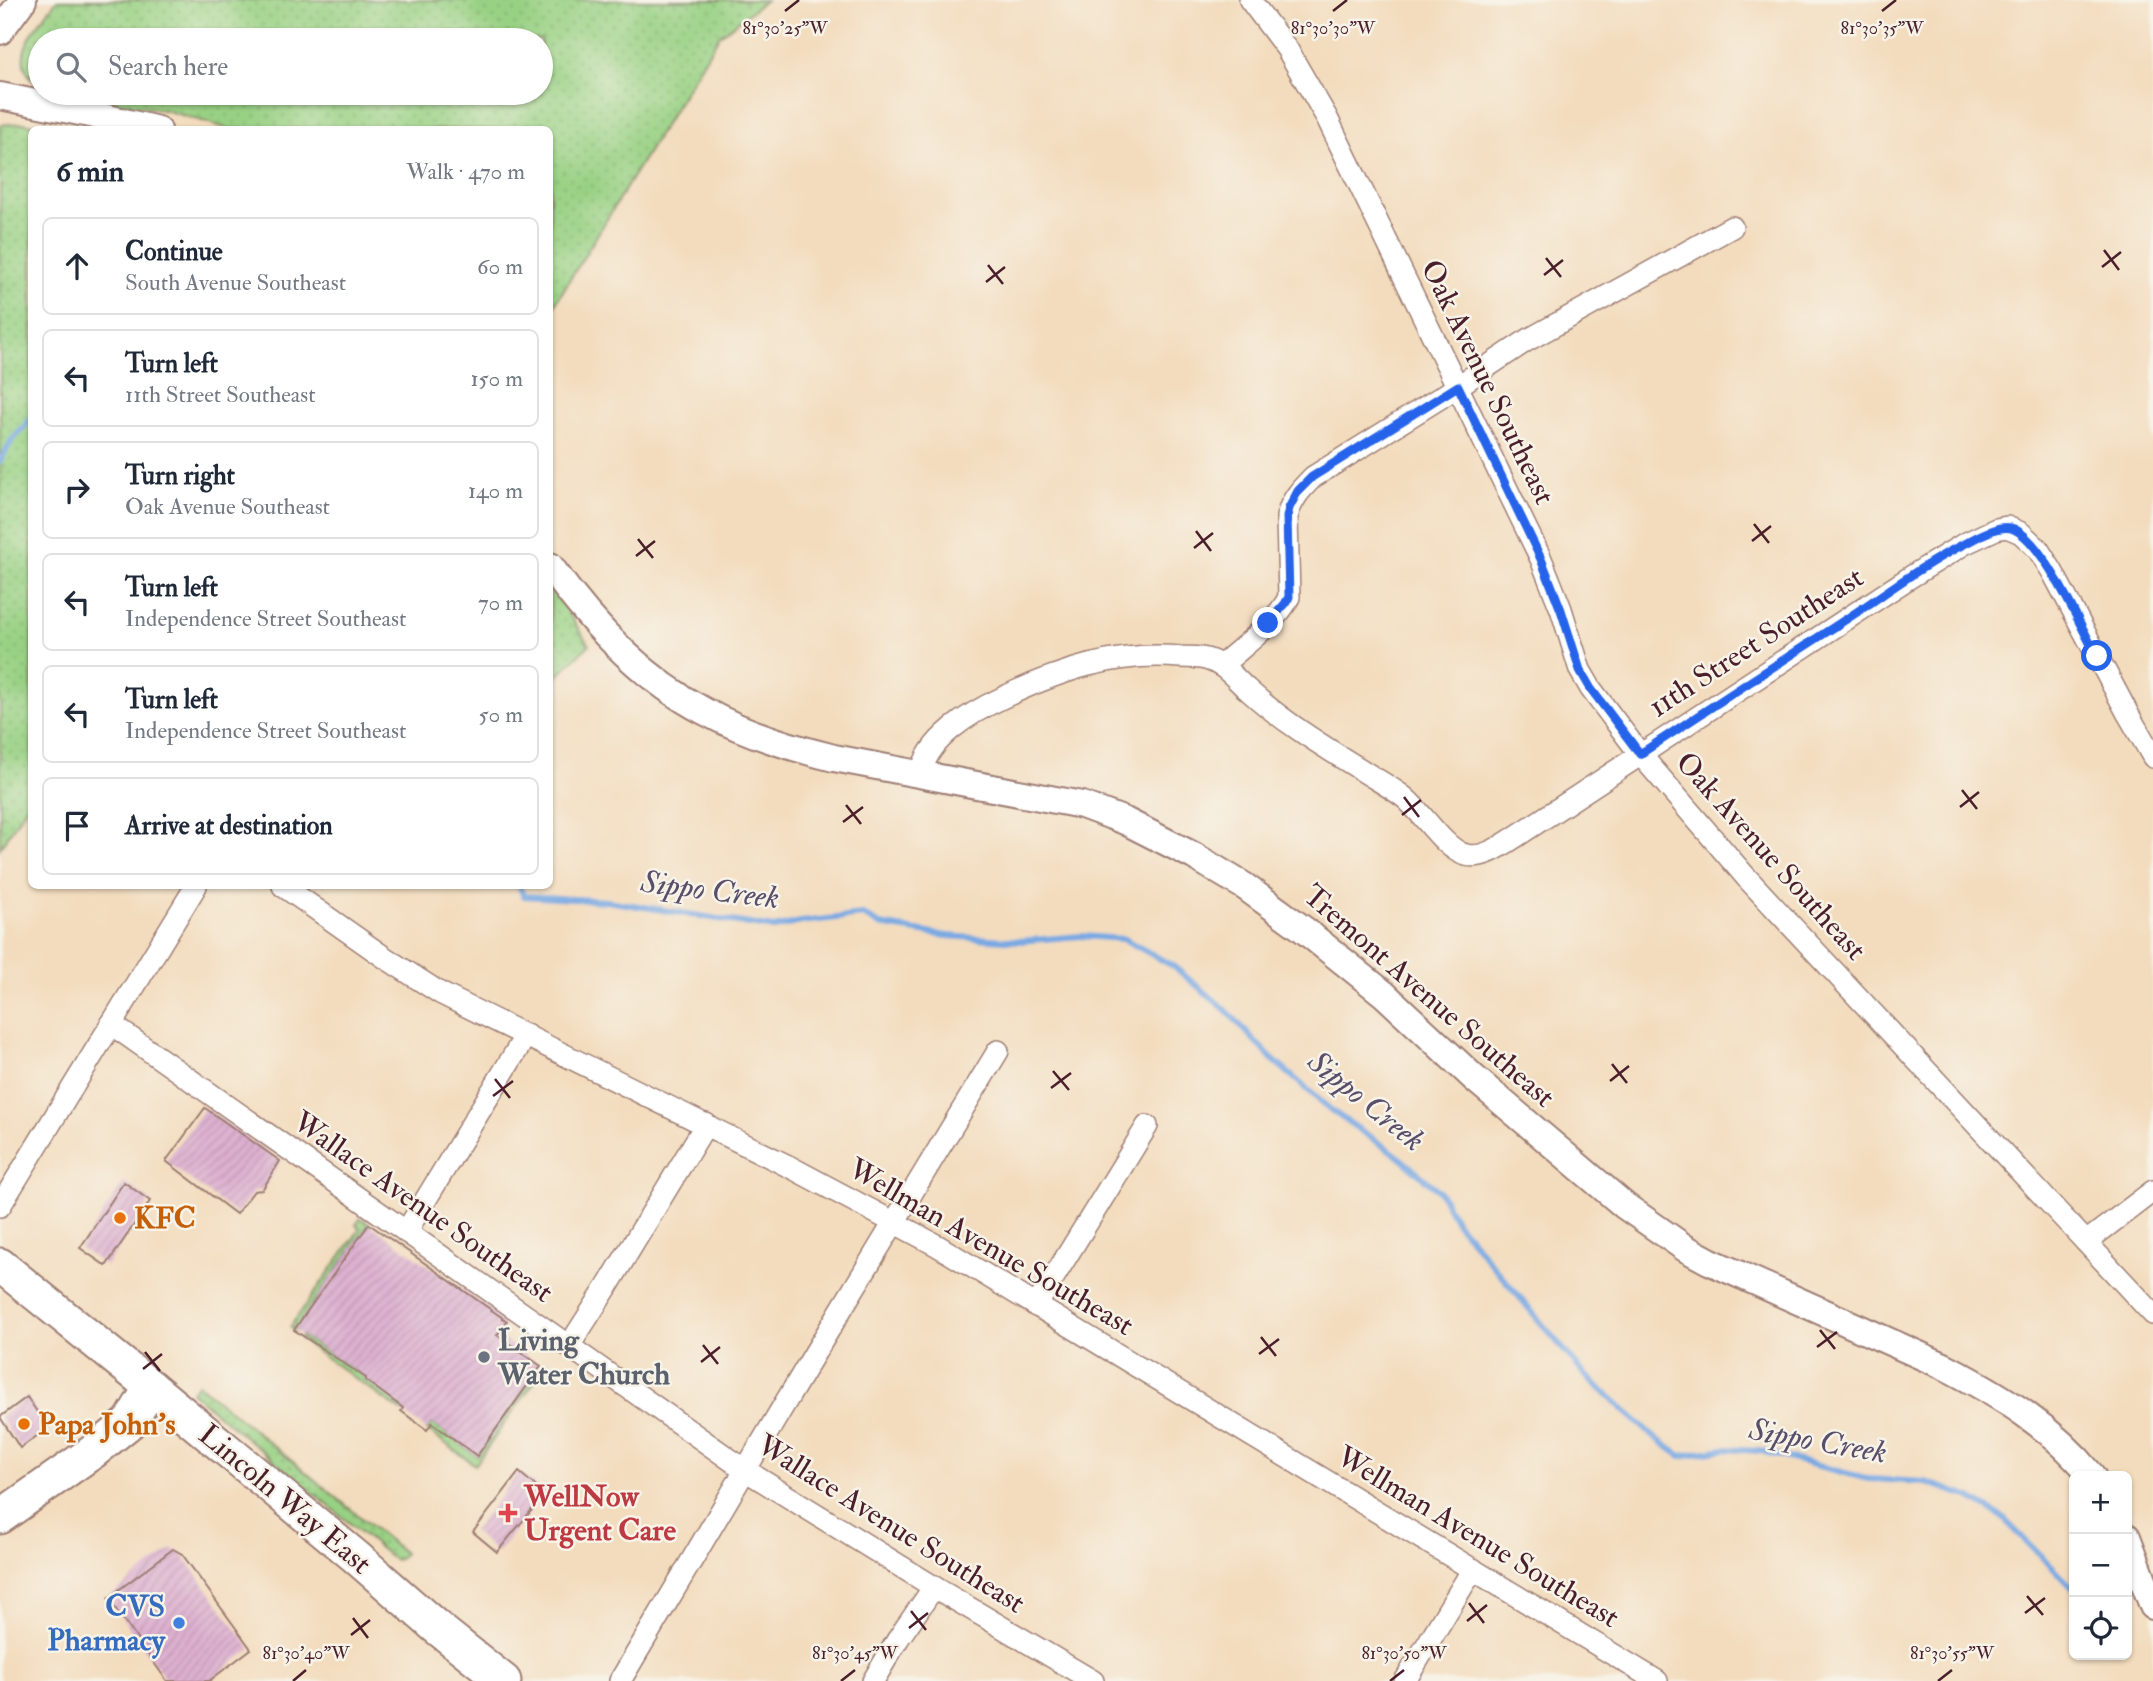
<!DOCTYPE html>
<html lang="en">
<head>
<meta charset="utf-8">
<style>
  :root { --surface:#fff; --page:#f2f2f3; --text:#1f2937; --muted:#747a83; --line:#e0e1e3 }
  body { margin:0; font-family:"IM FELL Double Pica",serif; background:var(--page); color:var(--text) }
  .controls { position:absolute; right:21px; bottom:21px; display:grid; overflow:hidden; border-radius:10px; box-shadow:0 2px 5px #0004 }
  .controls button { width:63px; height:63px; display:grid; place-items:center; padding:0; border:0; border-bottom:2px solid var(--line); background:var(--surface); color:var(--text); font:35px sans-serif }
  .stop { position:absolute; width:21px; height:21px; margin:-16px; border:5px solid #2563eb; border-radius:50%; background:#fff }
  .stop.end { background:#2563eb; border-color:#fff; box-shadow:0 2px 7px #0008 }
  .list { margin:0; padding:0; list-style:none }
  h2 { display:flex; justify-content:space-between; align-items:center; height:91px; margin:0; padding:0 28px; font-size:30px }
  h2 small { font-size:23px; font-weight:400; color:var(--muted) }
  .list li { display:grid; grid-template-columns:46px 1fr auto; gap:21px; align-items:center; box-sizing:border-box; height:98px; margin:0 14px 14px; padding:0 14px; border:2px solid var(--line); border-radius:10px }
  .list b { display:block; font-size:26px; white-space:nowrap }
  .list p { margin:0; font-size:23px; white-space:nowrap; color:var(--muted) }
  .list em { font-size:23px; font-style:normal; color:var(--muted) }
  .icon { flex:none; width:38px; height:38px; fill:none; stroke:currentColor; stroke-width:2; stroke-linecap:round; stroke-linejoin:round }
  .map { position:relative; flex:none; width:2153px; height:1681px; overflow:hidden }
  .search { position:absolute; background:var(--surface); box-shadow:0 2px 5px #0004; left:28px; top:28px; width:525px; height:77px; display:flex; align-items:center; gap:18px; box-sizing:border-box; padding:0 24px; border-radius:38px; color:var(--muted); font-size:26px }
  .panel { position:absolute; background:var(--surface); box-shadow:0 2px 5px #0004; left:28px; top:126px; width:525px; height:763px; border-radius:10px }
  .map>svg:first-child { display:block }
</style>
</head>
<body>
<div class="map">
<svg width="2153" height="1681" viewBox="0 0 2153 1681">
  <defs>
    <pattern id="grass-dots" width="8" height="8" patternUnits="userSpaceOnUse" patternTransform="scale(1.75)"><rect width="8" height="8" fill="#99d184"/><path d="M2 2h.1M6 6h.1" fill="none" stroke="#85b372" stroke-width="1.8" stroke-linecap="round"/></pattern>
    <pattern id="building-hatch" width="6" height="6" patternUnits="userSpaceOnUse" patternTransform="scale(1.75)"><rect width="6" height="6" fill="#ddb0d0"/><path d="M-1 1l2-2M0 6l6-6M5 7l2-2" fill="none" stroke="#bf97b3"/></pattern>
  </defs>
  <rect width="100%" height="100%" fill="#f7f3e8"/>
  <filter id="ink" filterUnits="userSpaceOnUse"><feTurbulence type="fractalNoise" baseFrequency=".0143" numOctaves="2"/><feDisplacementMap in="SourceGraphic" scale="14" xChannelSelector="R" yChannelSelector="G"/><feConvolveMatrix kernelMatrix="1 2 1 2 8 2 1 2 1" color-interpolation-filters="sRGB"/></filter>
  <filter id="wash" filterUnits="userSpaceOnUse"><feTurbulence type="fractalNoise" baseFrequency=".00686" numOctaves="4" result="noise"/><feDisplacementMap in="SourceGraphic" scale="28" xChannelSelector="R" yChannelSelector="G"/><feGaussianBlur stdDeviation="1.57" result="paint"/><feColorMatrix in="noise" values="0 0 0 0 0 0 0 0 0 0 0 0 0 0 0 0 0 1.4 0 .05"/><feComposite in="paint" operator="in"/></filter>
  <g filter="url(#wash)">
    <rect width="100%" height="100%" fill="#f3dcbd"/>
    <!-- grass -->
    <g fill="url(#grass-dots)" stroke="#727858" stroke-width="2">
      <path d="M57,0h709l-47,36 -169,276v-182l-321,-1 -61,-18 -104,-18h477v-53h-501v45c-38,-24 -1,-61 17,-85z"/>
      <path d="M24,123l28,6 -20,1v668l-32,50v-723z"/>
      <path d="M550,585l39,60 -39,38z"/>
      <path d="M541,1366l1,5 -67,94 -48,-35 5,-7 45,33z"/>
      <path d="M198,1384l206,169 -5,6 -5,1 -203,-168z"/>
    </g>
    <!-- garden -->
    <g fill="#99d184" stroke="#727858" stroke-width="2">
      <path d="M361,1218l8,6 -75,106 -4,-3 70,-98 -4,-4z"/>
      <path d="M301,1335l65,43 -1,2 40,25 -4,6 -89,-63 -12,-10z"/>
    </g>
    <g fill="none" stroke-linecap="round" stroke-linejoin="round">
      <!-- stream -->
      <g stroke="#79a9e3" stroke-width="6">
        <path d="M0,461l12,-21 20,-22"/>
        <path d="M519,886l5,10 83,5 167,27 27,-6 62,-7 17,10 67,11 72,5 62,-5 43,3 49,27 53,44 44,47 62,54 62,42 45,38 18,32 128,152 69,62 27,19 43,-7 37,2 107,28 58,3 45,16 30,18 73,73"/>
      </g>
    </g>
    <g id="blocks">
      <!-- building -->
      <g fill="url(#building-hatch)">
        <path d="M205,1108l75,53 -18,29 -8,1 -18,23 -70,-53z"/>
        <path d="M124,1182l26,19 -44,65 -26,-18z"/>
        <path d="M369,1224l138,97 -10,14 44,31 -64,90 -45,-33 -5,7 -26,-19 2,-3 -38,-28 1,-2 -72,-48z"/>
        <path d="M27,1397l21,31 -28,20 -20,-31z"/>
        <path d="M519,1472l26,22 -48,58 -24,-20z"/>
        <path d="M173,1549l9,5 69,95 -42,32h-42l-59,-83z"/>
      </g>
    </g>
  </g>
  <g filter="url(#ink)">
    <use href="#blocks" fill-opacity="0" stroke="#9e7e74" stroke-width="2"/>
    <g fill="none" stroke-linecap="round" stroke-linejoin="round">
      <defs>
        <g id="minor">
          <path d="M1250,0l37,49 40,69 214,441 20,50 19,61 11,19 49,65 106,123 407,437"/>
          <path d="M1222,665c21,-19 55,-43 67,-68l-2,-80c4,-17 13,-27 26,-40l130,-81 83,-55 206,-114"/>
          <path d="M921,775c5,-36 51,-63 81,-77 56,-27 115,-47 178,-41 9,0 18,0 26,2 19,5 28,19 42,31 34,31 73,55 112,79 15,10 31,18 45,29 18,15 40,52 61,57 19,5 41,-13 57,-23l389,-256 52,-32 32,-15 11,-2 14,6 17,16 14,22 76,143 25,43"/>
          <path d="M283,886l101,71 56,36 354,176 144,77 719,435"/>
          <path d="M111,1024l634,446 189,117 159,94"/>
          <path d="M0,1206l196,-320"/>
          <path d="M406,1232l120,-197"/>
          <path d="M2086,1242l67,-51"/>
          <path d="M1036,1306l111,-180"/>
          <path d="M569,1346l38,-59 99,-163"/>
          <path d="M620,1681l193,-325 185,-305"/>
          <path d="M873,1681l25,-42 36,-52"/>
          <path d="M1405,1681l68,-112"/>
        </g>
        <g id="tertiary">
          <path d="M0,31l23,-31"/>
          <path d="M0,96l90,18 68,16"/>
          <path d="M550,566c40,56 91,112 154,145 40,22 85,36 130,47l248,47 43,16 69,35 50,30 59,43 81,65 90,84 151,128 60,42 24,13 237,106c56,29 106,60 146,109"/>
          <path d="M2127,1537l26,69"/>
        </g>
        <g id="primary">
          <path d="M0,1265l151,122 205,170 79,69 69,55"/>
          <path d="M0,1517l94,-66 36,-29 21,-35"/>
        </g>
      </defs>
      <!-- minor casing -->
      <use href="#minor" stroke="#9e7e74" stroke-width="24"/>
      <!-- tertiary casing -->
      <use href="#tertiary" stroke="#9e7e74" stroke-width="30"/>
      <!-- primary casing -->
      <use href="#primary" stroke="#9e7e74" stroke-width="37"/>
      <!-- minor -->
      <use href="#minor" stroke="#fff" stroke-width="21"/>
      <!-- tertiary -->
      <use href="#tertiary" stroke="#fff" stroke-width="26"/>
      <!-- primary -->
      <use href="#primary" stroke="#fff" stroke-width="33"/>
    </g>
  </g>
  <g fill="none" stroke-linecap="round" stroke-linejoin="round" filter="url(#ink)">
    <!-- route -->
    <path stroke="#2563eb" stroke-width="9" d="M1268,623l17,-19 4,-7 -2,-80 2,-9 9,-17 14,-14 146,-91 83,173 20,51 19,60 11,19 49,65c69,-46 139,-91 208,-136 38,-25 76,-54 116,-74 13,-7 36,-21 50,-15 30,13 66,97 83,127"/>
  </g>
  <!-- ticks -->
  <path fill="none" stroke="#4a1f2b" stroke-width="2.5" d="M785,11l14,-11M1333,11l14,-11M1882,11l14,-11M2104,250l15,20M1546,258l15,19M988,265l15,19M2102,267l19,-15M1544,275l19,-15M986,282l19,-15M1754,524l15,19M1196,531l15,20M638,539l15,19M1752,541l19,-15M1194,548l19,-15M636,556l19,-15M1962,790l15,19M1404,797l15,20M846,805l15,19M1960,807l19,-15M1402,815l19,-15M843,822l20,-15M1612,1064l15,19M1053,1071l16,19M495,1079l15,19M1610,1081l19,-15M1051,1088l20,-15M493,1096l20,-15M1820,1330l15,19M1261,1337l15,19M703,1345l15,19M1817,1347l20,-15M145,1352l15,19M1259,1354l20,-15M701,1362l19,-15M143,1369l19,-15M2027,1596l16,19M1469,1603l15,20M911,1611l15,19M2025,1613l20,-15M353,1618l15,20M1467,1621l20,-16M909,1628l19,-15M351,1635l19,-15M293,1681l13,-11M841,1681l14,-11M1390,1681l14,-11M1938,1681l14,-11"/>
  <!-- markers -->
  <g fill="#e8710a" stroke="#f7f3e8" stroke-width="2.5">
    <circle cx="120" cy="1218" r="7"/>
    <circle cx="24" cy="1424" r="7"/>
  </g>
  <circle fill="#6b7280" stroke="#f7f3e8" stroke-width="2.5" cx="484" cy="1357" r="7"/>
  <path fill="#e0444e" stroke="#f7f3e8" stroke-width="2.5" d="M504.5 1502.5h7v7h7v7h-7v7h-7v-7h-7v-7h7z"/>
  <circle fill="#3f7fe0" stroke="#f7f3e8" stroke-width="2.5" cx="179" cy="1623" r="7"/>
  <g text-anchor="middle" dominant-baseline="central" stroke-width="5" stroke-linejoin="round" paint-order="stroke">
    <!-- street labels -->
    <g font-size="30" fill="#4a1f2b" stroke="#f7f3e8">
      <text transform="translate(1488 382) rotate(64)">Oak Avenue Southeast</text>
      <text transform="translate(1756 642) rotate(-33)">11th Street Southeast</text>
      <text transform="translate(1771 856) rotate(48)">Oak Avenue Southeast</text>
      <text transform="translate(1429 996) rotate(41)">Tremont Avenue Southeast</text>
      <text transform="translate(423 1207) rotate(35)">Wallace Avenue Southeast</text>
      <text transform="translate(991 1247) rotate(30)">Wellman Avenue Southeast</text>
      <text transform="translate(285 1499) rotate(40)">Lincoln Way East</text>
      <text transform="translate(891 1524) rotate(32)">Wallace Avenue Southeast</text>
      <text transform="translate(1478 1537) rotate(31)">Wellman Avenue Southeast</text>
    </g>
    <!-- food labels -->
    <g font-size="30" font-weight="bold" fill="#c56008" stroke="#f7f3e8" text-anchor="start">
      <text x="134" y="1218">KFC</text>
      <text x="38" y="1424">Papa John's</text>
    </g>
    <!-- worship labels -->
    <g font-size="30" font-weight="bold" fill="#5b616d" stroke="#f7f3e8" text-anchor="start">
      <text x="498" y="1340">Living<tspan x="498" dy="34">Water Church</tspan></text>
    </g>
    <!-- health labels -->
    <g font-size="30" font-weight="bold" fill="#be3a42" stroke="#f7f3e8" text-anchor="start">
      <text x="524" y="1496">WellNow<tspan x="524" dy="34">Urgent Care</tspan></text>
    </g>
    <!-- shop labels -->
    <g font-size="30" font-weight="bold" fill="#366cbe" stroke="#f7f3e8" text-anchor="end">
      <text x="165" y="1606">CVS<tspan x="165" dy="34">Pharmacy</tspan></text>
    </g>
    <!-- water labels -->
    <g font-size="32" font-style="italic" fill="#5a4f6b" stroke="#f7f3e8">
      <text transform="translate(710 890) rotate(7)">Sippo Creek</text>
      <text transform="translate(1366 1101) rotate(39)">Sippo Creek</text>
      <text transform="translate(1818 1441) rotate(10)">Sippo Creek</text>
    </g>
  </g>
  <g font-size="18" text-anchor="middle" fill="#4a1f2b" stroke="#f7f3e8" stroke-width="5" stroke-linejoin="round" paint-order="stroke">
    <text x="1333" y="34">81°30'30"W</text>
    <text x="1882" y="34">81°30'35"W</text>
    <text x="785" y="34">81°30'25"W</text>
    <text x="306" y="1659">81°30'40"W</text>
    <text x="855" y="1659">81°30'45"W</text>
    <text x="1404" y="1659">81°30'50"W</text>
    <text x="1952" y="1659">81°30'55"W</text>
  </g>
</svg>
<div class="controls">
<button>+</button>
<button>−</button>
<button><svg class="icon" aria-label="locate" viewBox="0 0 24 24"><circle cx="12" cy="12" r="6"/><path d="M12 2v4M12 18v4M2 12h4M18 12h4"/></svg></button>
</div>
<div class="stop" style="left:2097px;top:656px"></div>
<div class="stop end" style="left:1268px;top:623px"></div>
<div class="search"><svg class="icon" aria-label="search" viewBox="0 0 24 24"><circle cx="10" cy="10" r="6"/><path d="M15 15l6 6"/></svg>Search here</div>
<section class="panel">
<h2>6 min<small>Walk · 470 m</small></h2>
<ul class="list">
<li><svg class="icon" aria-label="ahead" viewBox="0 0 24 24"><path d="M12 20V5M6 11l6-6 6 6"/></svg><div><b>Continue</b><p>South Avenue Southeast</p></div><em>60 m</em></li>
<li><svg class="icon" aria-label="left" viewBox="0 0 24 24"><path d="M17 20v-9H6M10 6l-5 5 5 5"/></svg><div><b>Turn left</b><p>11th Street Southeast</p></div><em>150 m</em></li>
<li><svg class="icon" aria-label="right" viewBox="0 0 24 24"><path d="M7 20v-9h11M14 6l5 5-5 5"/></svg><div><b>Turn right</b><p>Oak Avenue Southeast</p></div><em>140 m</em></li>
<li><svg class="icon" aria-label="left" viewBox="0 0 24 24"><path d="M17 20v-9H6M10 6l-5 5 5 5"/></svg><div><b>Turn left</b><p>Independence Street Southeast</p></div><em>70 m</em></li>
<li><svg class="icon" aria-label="left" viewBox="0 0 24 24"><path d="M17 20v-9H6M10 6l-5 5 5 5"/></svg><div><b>Turn left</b><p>Independence Street Southeast</p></div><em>50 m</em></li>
<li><svg class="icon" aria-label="arrive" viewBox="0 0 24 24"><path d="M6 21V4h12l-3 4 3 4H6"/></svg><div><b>Arrive at destination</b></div></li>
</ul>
</section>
</div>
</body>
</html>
